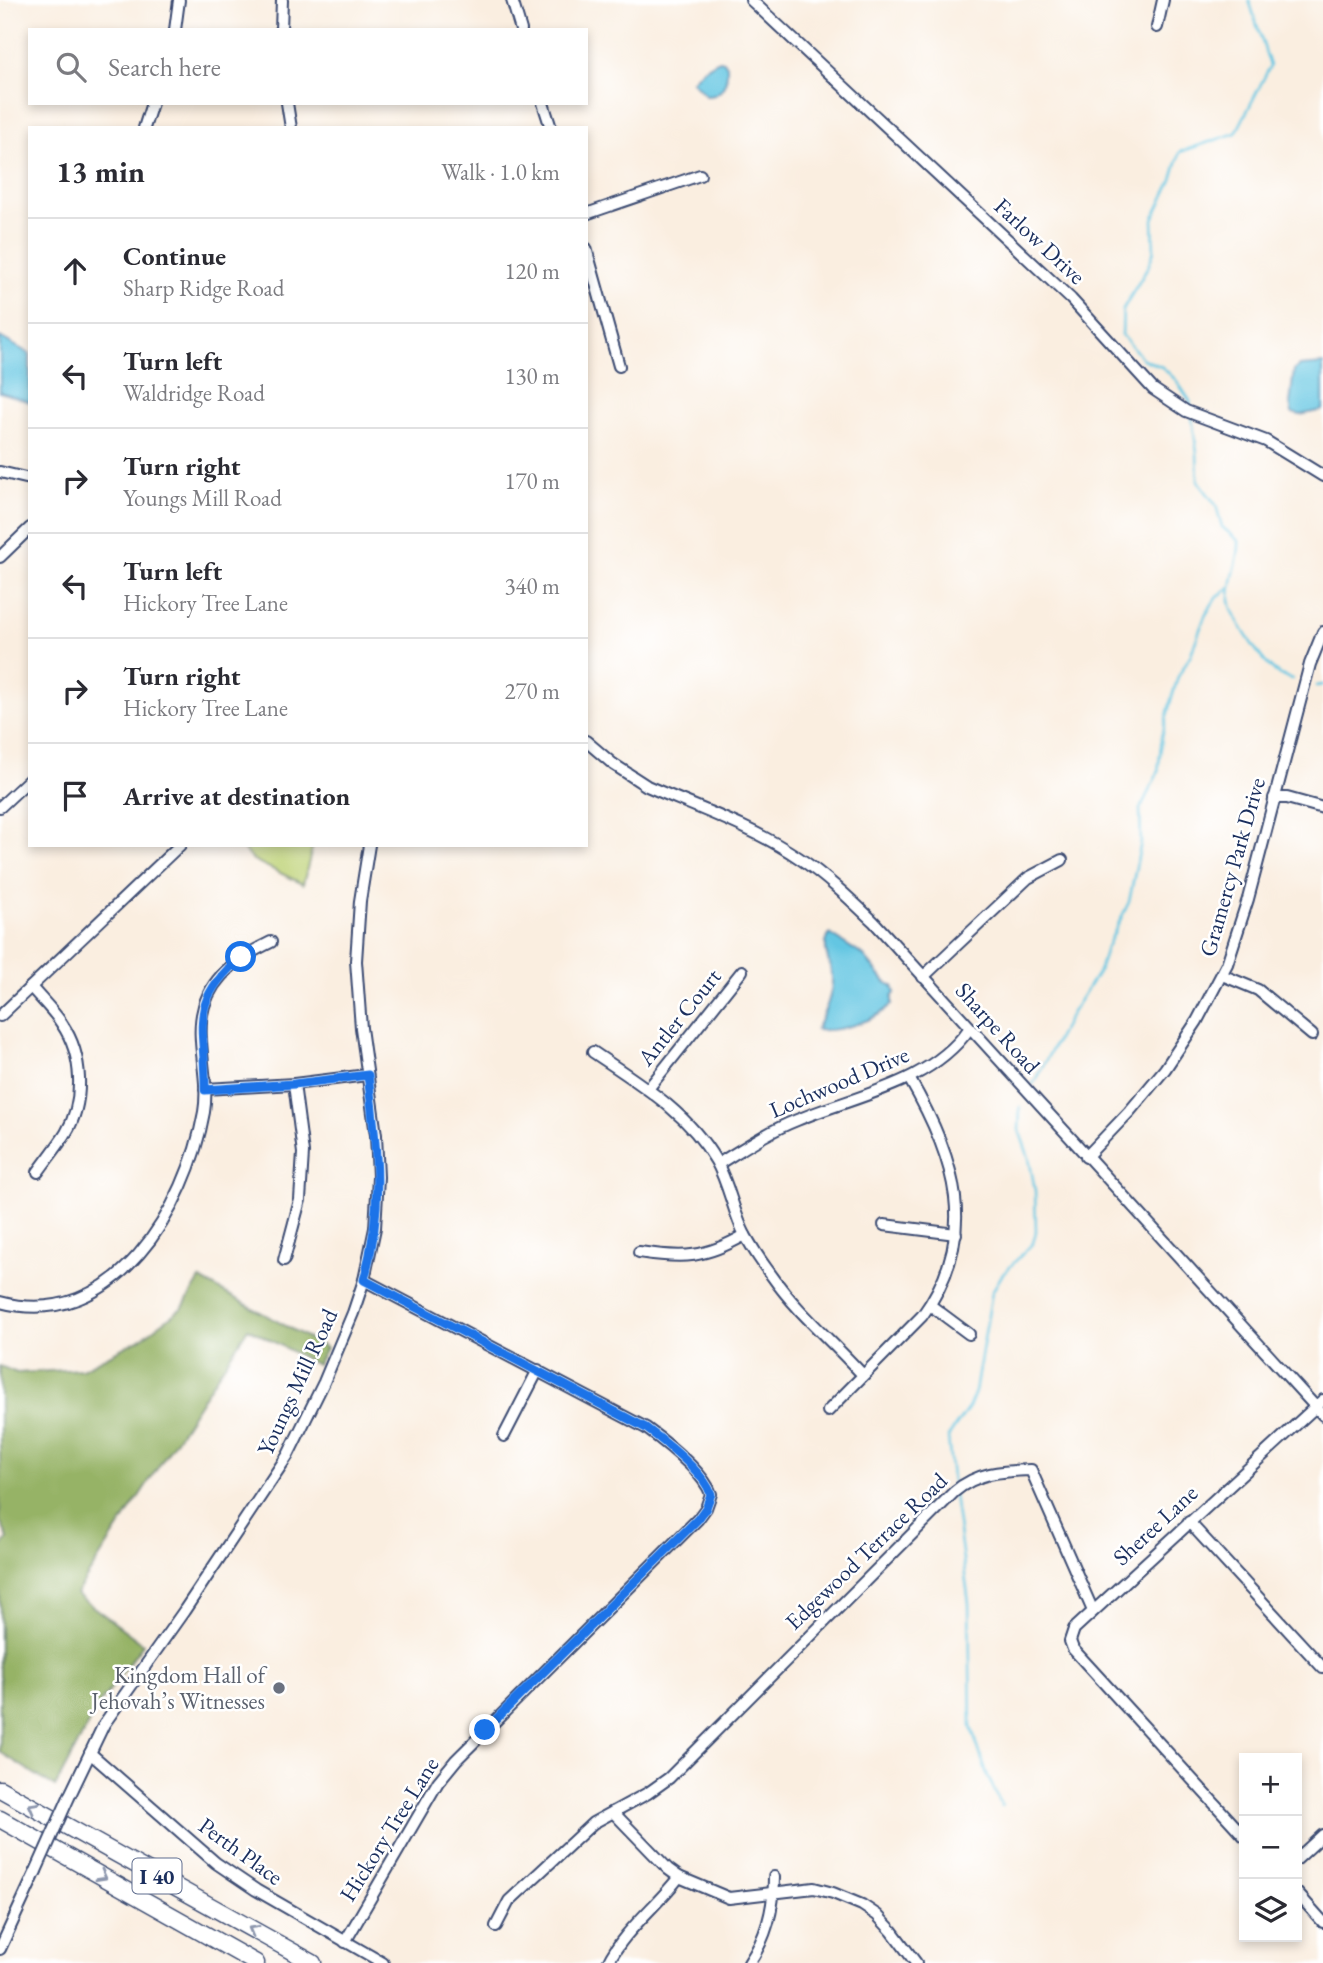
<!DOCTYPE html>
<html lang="en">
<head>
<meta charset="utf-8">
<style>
  :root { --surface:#fff; --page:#f2f2f3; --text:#2b2b33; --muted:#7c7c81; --line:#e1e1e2 }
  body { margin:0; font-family:"EB Garamond",serif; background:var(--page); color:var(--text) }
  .controls { position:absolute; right:21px; bottom:21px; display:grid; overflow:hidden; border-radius:0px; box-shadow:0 4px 10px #0003 }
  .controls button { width:63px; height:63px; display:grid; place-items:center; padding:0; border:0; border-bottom:2px solid var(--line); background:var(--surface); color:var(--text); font:35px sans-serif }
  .stop { position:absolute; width:21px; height:21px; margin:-16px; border:5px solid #1a73e8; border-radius:50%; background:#fff }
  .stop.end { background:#1a73e8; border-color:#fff; box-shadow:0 2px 7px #0008 }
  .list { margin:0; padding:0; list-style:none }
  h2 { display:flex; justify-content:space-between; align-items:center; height:91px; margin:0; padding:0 28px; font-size:30px }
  h2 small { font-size:23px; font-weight:400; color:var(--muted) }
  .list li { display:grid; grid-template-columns:46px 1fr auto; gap:21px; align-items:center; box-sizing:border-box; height:105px; padding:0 28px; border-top:2px solid var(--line) }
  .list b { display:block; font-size:26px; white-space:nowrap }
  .list p { margin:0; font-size:23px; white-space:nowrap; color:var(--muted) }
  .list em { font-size:23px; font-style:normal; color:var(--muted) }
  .icon { flex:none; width:38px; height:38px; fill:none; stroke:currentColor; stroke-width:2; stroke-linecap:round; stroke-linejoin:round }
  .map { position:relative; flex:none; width:1323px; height:1963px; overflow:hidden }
  .search { position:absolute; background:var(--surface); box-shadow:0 4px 10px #0003; left:28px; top:28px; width:560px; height:77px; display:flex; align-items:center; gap:18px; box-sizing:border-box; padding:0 24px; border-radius:0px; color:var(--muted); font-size:26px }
  .panel { position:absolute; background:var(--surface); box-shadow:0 4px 10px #0003; left:28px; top:126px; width:560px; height:721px; border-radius:0px }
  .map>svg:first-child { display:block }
</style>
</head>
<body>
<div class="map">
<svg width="1323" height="1963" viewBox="0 0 1323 1963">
  <rect width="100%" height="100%" fill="#fff"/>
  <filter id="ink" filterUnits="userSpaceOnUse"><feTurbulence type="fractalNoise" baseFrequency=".0143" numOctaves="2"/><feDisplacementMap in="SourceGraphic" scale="14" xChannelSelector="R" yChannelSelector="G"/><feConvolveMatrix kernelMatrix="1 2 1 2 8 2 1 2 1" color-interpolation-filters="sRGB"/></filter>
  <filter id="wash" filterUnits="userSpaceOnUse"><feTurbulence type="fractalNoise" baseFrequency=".00686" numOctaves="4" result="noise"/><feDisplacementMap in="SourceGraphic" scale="28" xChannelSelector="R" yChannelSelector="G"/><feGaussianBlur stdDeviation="1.57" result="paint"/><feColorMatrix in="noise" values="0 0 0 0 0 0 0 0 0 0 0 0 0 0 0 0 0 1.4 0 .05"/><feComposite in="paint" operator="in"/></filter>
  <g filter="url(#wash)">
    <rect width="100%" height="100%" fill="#faeee0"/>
    <!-- green -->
    <path fill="#bdd175" stroke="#6c806a" stroke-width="2" d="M239,845h74l-10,39 -50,-24z"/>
    <!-- forest -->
    <path fill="#96b366" stroke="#587162" stroke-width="2" d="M200,1279l126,69 -9,17 -69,-37 -172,266 67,50 -45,62 -43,81 -55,-35v-203l8,-11 -8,-16v-156l17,7 65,-4 60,-31 41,-31z"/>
    <!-- water -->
    <g fill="#64c6e2" stroke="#407aa0" stroke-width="2">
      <path d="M720,60l4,1 3,5c1,15 -4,31 -21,30l-14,-15c5,-7 19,-18 28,-21z"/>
      <path d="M0,337l30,17v48l-30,-10z"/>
      <path d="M1323,364v46l-23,5 -8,-2 -2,-9 4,-34 6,-4z"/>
      <path d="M830,934l34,22 21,26 8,4 2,7 -3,4v7c-16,17 -52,28 -76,26 8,-17 17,-34 16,-53 -1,-14 -12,-31 -2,-43z"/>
    </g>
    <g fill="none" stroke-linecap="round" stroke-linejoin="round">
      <!-- stream -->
      <g stroke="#64c6e2" stroke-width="2.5">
        <path d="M1191,408l-1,-7 -14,-21 -14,-13 -19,-8 -21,-24 1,-26 25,-42 6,-16 -1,-32 19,-39 8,-28 56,-19 34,-67 -21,-66"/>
        <path d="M1192,418l5,35 1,28 18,24 6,22 17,14c1,20 -10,39 -9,59 1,16 30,58 42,69 6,6 12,8 20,10"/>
        <path d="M1316,686l7,-1"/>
        <path d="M1033,1084l38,-70 29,-45 5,-18 24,-49 12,-60 -1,-33 18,-36 4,-37 9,-36 7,-23 13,-23 14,-38 11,-18 15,-11"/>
        <path d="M953,1489l-5,-52 21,-30 6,-15 17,-100 10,-17 31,-32 3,-11 -1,-42 -6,-32 -10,-28 1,-23"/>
        <path d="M954,1495l15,108 2,124 17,50 14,29"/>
      </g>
    </g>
  </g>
  <g filter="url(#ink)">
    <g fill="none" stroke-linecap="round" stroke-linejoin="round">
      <defs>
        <g id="minor">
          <path d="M512,0l9,30"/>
          <path d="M751,0l320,299 82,90 33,22 80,30 57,35"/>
          <path d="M1157,27l6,-27"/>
          <path d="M175,30l4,-30"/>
          <path d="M281,30l1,-30"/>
          <path d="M287,103l4,25"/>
          <path d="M543,103l8,25"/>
          <path d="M144,128l8,-25"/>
          <path d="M586,214l114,-39"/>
          <path d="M586,248l33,118"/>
          <path d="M0,472l30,7"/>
          <path d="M0,557l30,-29"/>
          <path d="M586,741l27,23 34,22c51,22 106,41 152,72 27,18 51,41 75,64l449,493"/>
          <path d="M1274,798h13l36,10"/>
          <path d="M0,807l30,-28"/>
          <path d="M1222,975l36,15 54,45"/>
          <path d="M923,977l105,-99 34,-18"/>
          <path d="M31,987c10,12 23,24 31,37 21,31 23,77 4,109 -8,13 -19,26 -28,39"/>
          <path d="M0,1016l180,-171"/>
          <path d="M593,1052c46,31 95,60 123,109 13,23 17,51 29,74 8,14 17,28 27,41 25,36 60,65 90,98"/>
          <path d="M205,1089l89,-5 73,-9"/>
          <path d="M648,1089l94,-118"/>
          <path d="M1086,1157l43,-45 36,-43 32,-48 30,-57 21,-65 62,-235 13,-32"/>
          <path d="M718,1164c26,-16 51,-33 79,-44 60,-25 133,-36 172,-91"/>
          <path d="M884,1225l72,9"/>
          <path d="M639,1252c45,7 66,6 106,-17"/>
          <path d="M284,1260l16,-60 3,-47 -9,-69"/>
          <path d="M0,1302c115,31 187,-95 204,-190 6,-35 -10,-73 0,-106 10,-33 38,-50 67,-64"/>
          <path d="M930,1305l39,29"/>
          <path d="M828,1411l94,-95c59,-81 33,-159 -13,-238"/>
          <path d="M504,1436l34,-66"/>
          <path d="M1189,1522l134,146"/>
          <path d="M90,1753l126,110 40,27 127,73"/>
          <path d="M70,1795l34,-71 80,-113 104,-156 36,-73 29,-69 11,-33 11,-52 3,-51 -2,-42 -15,-107 -5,-67 4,-60 9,-56"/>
          <path d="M613,1812l55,57 11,8 50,21 85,-10 19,5 29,12 15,10 15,16 24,32"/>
          <path d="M1244,1836l-171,-187 -3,-8 4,-12 249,-229"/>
          <path d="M1297,1859l26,-24"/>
          <path d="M1297,1893l26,29"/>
          <path d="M496,1926l13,-25 84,-78 55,-30 21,-15 285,-286c23,-20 48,-21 77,-22l62,141"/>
          <path d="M345,1942l93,-160 18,-22 242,-241 8,-11 5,-14c-8,-23 -46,-52 -65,-66l-282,-148"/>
          <path d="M0,1949l36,-78"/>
          <path d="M608,1963c16,-33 49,-57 71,-86"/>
          <path d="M749,1963c17,-25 25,-56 25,-86"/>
        </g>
        <g id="highway">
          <path d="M0,1789l313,174"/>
          <path d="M0,1819l256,144"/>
        </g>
      </defs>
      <!-- minor casing -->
      <use href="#minor" stroke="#3c4c72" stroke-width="14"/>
      <!-- highway casing -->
      <use href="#highway" stroke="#3c4c72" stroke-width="19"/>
      <!-- minor -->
      <use href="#minor" stroke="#fff" stroke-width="10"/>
      <!-- highway -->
      <use href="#highway" stroke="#fff" stroke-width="16"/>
      <defs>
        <path id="minor-bridge" d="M36,1871l34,-76"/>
      </defs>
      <!-- minor-bridge casing -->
      <use href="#minor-bridge" stroke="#3c4c72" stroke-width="14" stroke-linecap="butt"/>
      <!-- minor-bridge -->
      <use href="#minor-bridge" stroke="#fff" stroke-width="10"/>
    </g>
    <!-- one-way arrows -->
    <defs><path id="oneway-chevron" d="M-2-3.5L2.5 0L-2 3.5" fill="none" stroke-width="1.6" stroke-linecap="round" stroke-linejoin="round" transform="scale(1.75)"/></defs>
    <g stroke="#8d97ae">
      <use href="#oneway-chevron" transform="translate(33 1807) rotate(-151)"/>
      <use href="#oneway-chevron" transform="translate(102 1876) rotate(29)"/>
      <use href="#oneway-chevron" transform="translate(253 1930) rotate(-151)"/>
    </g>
  </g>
  <g fill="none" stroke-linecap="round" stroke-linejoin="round" filter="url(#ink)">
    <!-- route -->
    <path stroke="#1a73e8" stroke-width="9" d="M241,957c-55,48 -35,69 -36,133l89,-6 74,-9c9,75 16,131 -4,205l282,148c19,14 57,43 65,66l-5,14 -8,11 -213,211"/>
  </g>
  <!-- markers -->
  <circle fill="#6b7280" stroke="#fff" stroke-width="2.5" cx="279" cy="1688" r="7"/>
  <g text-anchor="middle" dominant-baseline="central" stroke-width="5" stroke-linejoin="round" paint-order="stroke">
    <!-- shield labels -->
    <rect fill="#fff" stroke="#5f6d8e" stroke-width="2" x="132.5" y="1858.5" width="49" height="35" rx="5"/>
    <g font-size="21" font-weight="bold" fill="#1b2f5e">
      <text x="157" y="1876">I 40</text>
    </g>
    <!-- street labels -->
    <g font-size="23" fill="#1b2f5e" stroke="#fff">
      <text transform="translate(1040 241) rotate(43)">Farlow Drive</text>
      <text transform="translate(1232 867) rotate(-74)">Gramercy Park Drive</text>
      <text transform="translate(679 1017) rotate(-51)">Antler Court</text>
      <text transform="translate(998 1028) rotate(48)">Sharpe Road</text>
      <text transform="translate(839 1082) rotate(-23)">Lochwood Drive</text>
      <text transform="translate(297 1382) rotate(-65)">Youngs Mill Road</text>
      <text transform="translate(1155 1525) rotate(-43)">Sheree Lane</text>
      <text transform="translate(866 1551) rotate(-44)">Edgewood Terrace Road</text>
      <text transform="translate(389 1829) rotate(-58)">Hickory Tree Lane</text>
      <text transform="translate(241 1851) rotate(36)">Perth Place</text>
    </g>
    <!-- worship labels -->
    <g font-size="23" fill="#5b616d" stroke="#fff" text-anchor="end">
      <text x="265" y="1675">Kingdom Hall of<tspan x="265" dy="26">Jehovah’s Witnesses</tspan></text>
    </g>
  </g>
</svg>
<div class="controls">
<button>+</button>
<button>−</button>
<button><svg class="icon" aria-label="layers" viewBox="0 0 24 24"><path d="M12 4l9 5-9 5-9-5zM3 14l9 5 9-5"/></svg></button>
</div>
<div class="stop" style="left:241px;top:957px"></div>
<div class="stop end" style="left:485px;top:1730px"></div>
<div class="search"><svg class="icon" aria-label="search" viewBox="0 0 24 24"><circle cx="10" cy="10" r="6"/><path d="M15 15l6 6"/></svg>Search here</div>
<section class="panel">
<h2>13 min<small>Walk · 1.0 km</small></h2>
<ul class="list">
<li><svg class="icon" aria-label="ahead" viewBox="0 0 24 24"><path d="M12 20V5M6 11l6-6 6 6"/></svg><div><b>Continue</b><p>Sharp Ridge Road</p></div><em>120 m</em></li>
<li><svg class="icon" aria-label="left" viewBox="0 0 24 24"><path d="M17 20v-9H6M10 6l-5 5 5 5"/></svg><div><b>Turn left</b><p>Waldridge Road</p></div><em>130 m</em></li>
<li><svg class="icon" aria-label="right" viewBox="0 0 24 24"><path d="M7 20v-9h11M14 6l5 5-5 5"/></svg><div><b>Turn right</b><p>Youngs Mill Road</p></div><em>170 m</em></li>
<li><svg class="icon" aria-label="left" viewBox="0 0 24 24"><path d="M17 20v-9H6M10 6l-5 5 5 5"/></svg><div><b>Turn left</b><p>Hickory Tree Lane</p></div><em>340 m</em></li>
<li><svg class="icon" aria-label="right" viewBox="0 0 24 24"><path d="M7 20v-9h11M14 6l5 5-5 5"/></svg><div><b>Turn right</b><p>Hickory Tree Lane</p></div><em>270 m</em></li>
<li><svg class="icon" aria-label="arrive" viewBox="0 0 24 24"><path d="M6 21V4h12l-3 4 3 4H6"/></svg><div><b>Arrive at destination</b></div></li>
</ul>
</section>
</div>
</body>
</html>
